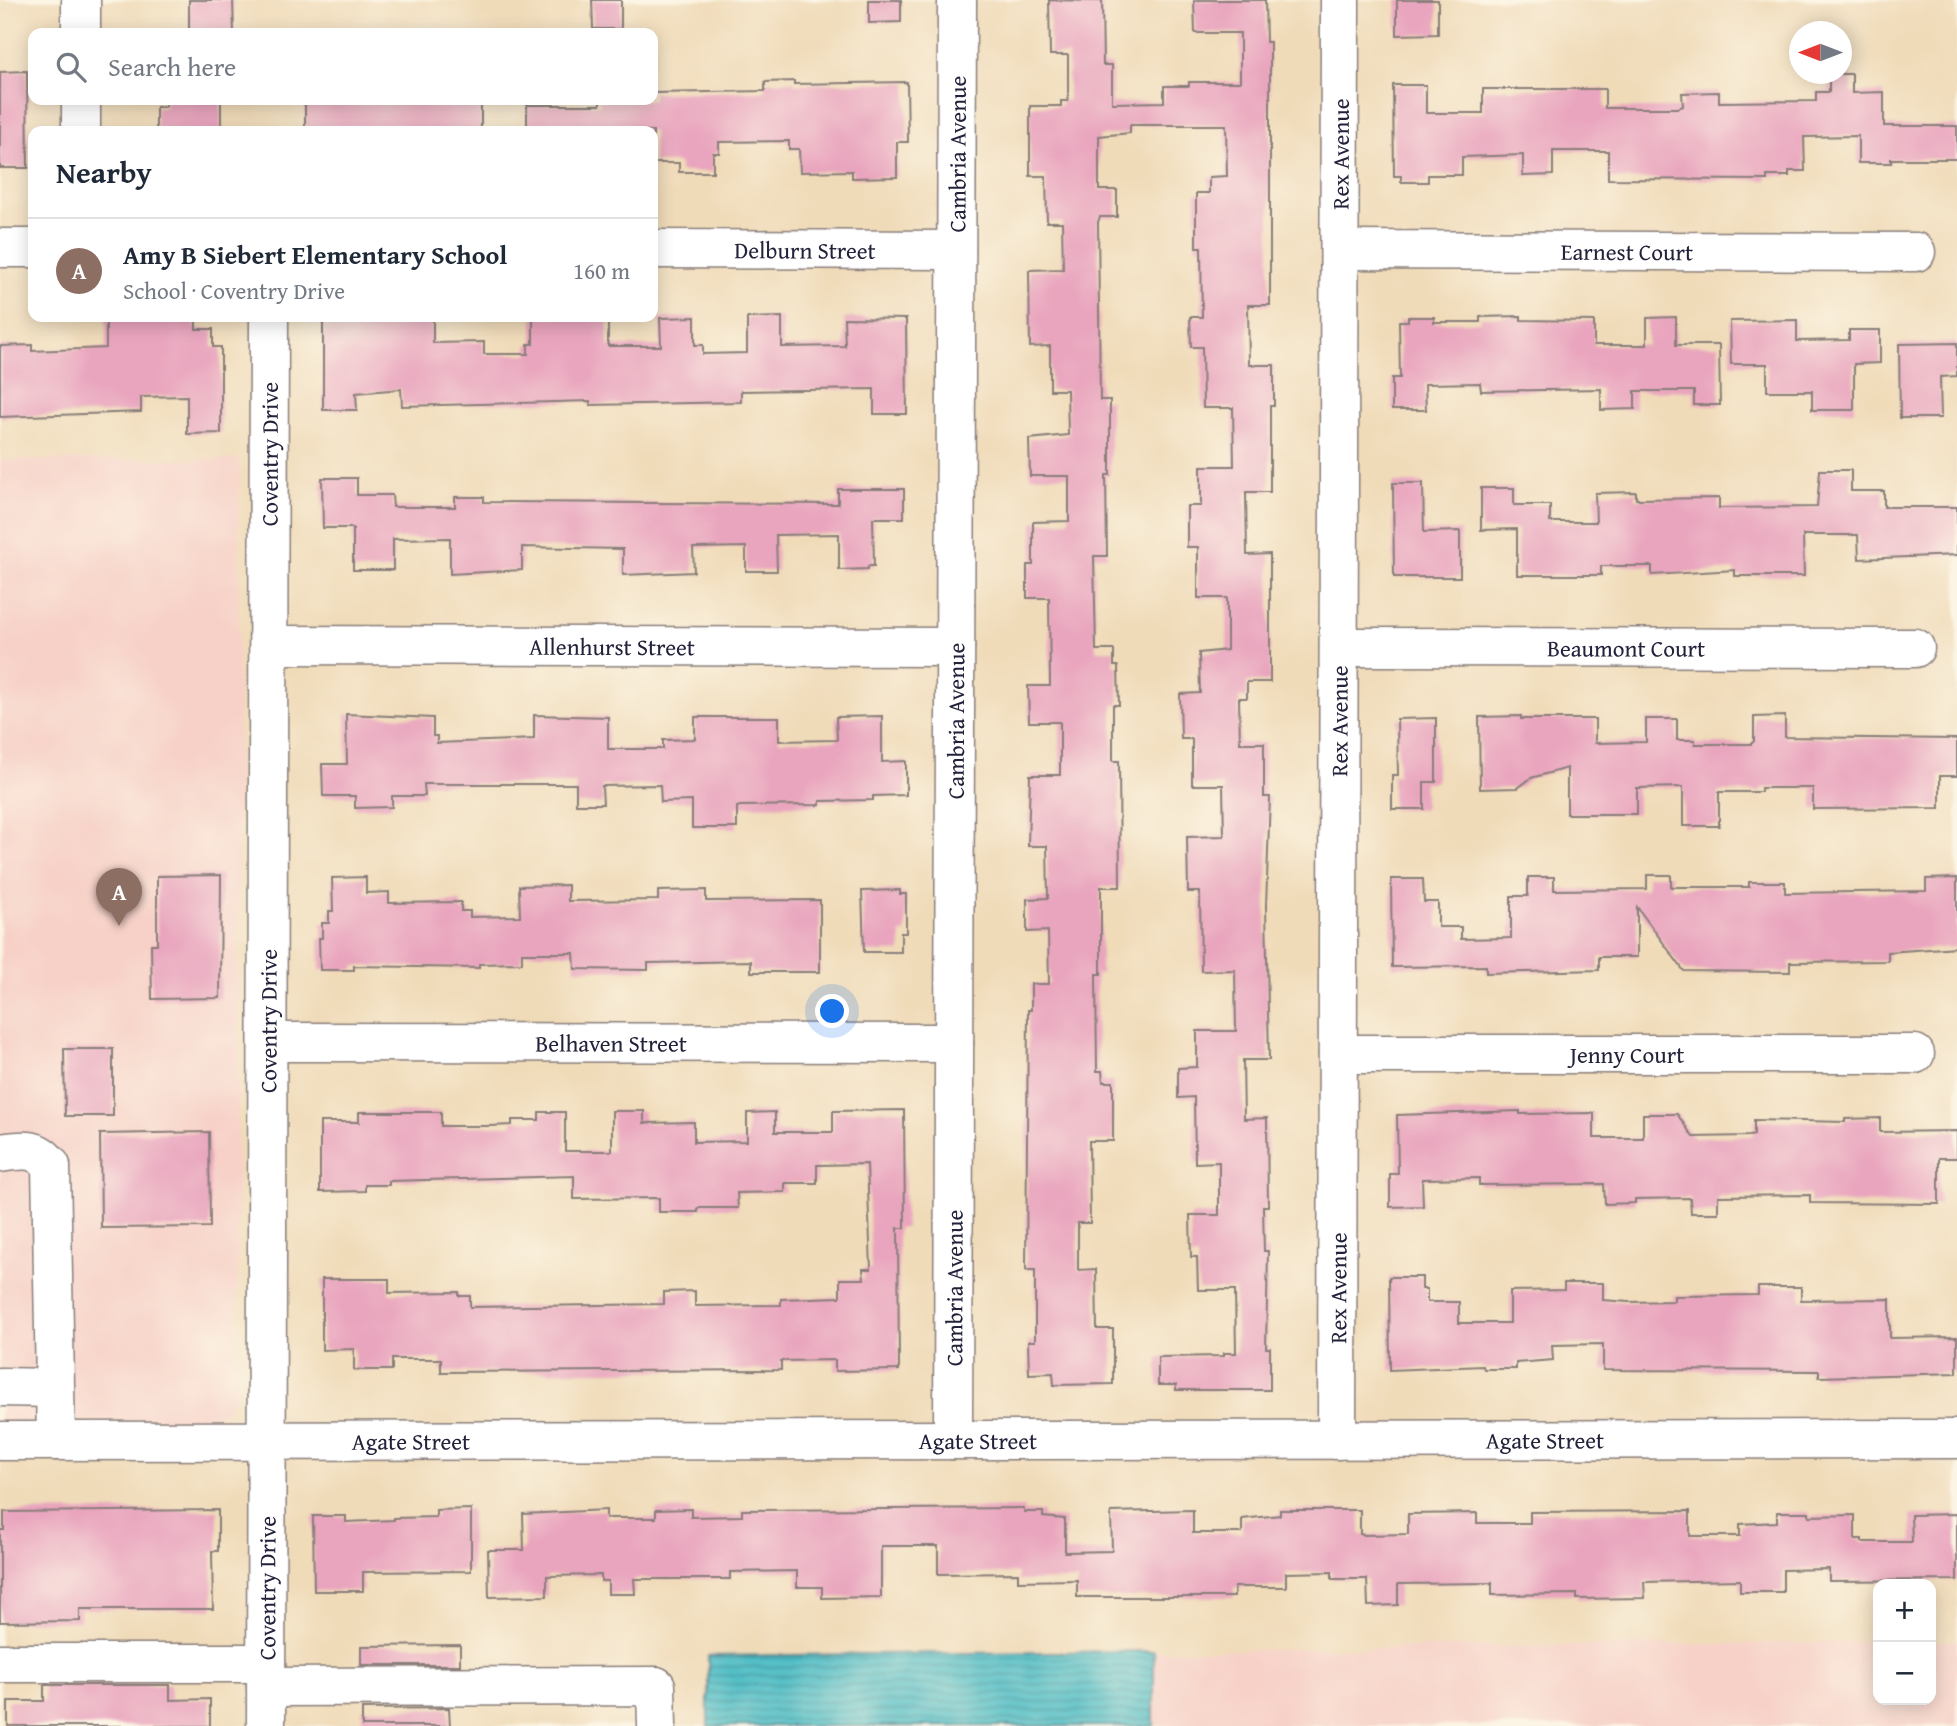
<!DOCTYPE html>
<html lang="en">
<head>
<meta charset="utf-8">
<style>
  :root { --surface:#fff; --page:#f2f2f3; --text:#1f2937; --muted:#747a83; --line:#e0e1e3; --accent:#ea580c }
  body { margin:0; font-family:"Gentium Book Plus",serif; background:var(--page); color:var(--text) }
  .controls { position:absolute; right:21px; bottom:21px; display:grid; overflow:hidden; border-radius:14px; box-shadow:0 4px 18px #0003 }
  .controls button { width:63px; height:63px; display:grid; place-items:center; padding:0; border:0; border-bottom:2px solid var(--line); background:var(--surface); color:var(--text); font:35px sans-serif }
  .compass { position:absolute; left:1789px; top:21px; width:63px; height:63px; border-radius:50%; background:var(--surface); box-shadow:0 4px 18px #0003; rotate:270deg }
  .you { position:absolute; left:833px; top:1012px; width:24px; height:24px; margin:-18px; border:5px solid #fff; border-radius:50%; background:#1a73e8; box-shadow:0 0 0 10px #1a73e833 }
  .badge { display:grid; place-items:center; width:46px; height:46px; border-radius:50%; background:var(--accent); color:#fff; font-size:23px; font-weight:700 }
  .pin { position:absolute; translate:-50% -58px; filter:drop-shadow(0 2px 4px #0008) }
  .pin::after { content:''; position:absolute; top:37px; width:24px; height:21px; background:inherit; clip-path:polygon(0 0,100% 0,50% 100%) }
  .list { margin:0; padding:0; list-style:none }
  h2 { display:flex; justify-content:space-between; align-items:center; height:91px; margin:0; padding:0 28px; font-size:30px }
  h2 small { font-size:23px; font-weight:400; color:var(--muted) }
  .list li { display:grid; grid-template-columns:46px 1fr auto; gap:21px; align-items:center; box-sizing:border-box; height:105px; padding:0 28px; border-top:2px solid var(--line) }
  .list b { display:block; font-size:26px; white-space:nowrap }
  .list p { margin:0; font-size:23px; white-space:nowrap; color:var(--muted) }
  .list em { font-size:23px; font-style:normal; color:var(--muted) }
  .icon { flex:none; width:38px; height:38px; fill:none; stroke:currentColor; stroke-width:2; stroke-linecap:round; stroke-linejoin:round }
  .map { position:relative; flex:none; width:1957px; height:1726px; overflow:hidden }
  .search { position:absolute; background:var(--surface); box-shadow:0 4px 18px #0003; left:28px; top:28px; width:630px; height:77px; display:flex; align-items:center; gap:18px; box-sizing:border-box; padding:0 24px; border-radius:14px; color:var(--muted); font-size:26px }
  .panel { position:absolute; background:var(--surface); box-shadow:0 4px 18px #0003; left:28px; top:126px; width:630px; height:196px; border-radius:14px }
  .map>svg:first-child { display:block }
</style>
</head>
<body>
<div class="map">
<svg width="1957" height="1726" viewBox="0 0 1957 1726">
  <defs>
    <pattern id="water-rules" width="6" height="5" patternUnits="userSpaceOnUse" patternTransform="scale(1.75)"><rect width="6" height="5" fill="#50bec6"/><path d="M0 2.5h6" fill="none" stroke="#429aa2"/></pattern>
  </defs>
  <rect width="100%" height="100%" fill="#fcf5e5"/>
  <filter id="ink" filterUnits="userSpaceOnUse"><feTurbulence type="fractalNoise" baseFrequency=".0143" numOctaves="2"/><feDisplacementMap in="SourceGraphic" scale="14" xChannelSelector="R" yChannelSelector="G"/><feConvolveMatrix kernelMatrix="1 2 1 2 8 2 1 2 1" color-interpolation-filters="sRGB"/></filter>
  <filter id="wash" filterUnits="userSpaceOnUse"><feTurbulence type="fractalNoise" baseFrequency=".00686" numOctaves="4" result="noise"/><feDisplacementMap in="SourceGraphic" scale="28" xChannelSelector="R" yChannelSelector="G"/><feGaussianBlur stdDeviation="1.57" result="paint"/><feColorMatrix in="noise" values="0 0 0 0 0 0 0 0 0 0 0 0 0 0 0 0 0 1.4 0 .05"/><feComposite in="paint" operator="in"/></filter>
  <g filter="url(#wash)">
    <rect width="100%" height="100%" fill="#f0dbb9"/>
    <!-- built -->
    <g fill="#f7d1c8">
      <path d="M239,459l-2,933 -11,20 -24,9h-202v-961z"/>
      <path d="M1957,1641v85h-803v-75l724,-9v58h53v-58z"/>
    </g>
    <!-- water -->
    <path fill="url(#water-rules)" stroke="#397080" stroke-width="2" d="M1154,1651v75h-446v-70z"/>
    <g id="blocks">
      <!-- building -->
      <g fill="#e9a5be">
        <path d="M189,0h44l1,33h-45z"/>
        <path d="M592,0h29v29h-28z"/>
        <path d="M869,0h32v22l-32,1z"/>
        <path d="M1049,0l53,1 1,64h9v38l52,-1v-16h25v-4h51v-49h-45l-1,-33h71l1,42h4v263h-22l1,60h25v41h-4v86h-24l1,63 23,-1v128h-23v16h-8l1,45h24v54h6l-4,109 3,154h-26l1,59 23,-1 1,88h-5l1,45h4l-2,97h4v42h-94v-5h-18v-28l66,-1v-3h12l-1,-63h-37l-1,-33h-6l-1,-42h29v-53l-24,1 -1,-66 -16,1v-30l19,-1v-36h39l-1,-61 -34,1 -1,-79h-12l-1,-55 37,-1 -1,-51h-31v-46h-11l-1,-45 20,-1 -1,-40 28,-3v-52h-29v-51h-11v-41h14v-40h33l-1,-58h-30l-1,-61h-11l-1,-30h12l-1,-70h-5v-54h13v-16l18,-1 -1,-51h-96v8l-31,3v54h18v27h-17l-2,5 2,178h10v75h-4l1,81h-13l2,94h18v16h4l1,39h-6v56h6l1,126h-19v87h-5l1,97h5l1,11h10v59h-24l1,82h-12v47l18,-1 1,60h16v55l-59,1 -1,-12 -24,1 -1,-33h7v-71h-9l2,-260h3v-26h18l-1,-53 -21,1v-33l21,-1 -1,-52h-19l2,-71h30v-53h-31l-1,-36h22l-1,-88h-22v-33h6v-43l36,-1v-45h-39l-1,-37 39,-4 -1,-45h-17v-44l-20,1 -1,-77 34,-1 -1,-47h-15l-1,-46h-16v-70h31v-5h7v-46h-18z"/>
        <path d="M1397,0h41v34l-41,1z"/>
        <path d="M27,71l1,97h-28v-96z"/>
        <path d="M1829,74h23v19l32,-1v34h73v33h-66v4h-33v-27l-54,1 1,34h-16v5h-22v4l-159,-1v-28h-55v24l-30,1v-21l-61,2v18h-34v7h-27v-6h-7l-1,-91h33v28h57v-24h122v19h73l5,-2 -1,-13 37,-1v10l97,-1v-9h13z"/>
        <path d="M794,81v3l113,-2 1,60h-11v35l-45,1v-7l-52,1 -1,-23h-10v-8l-70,1v11h-6v19h-34v-9h-26v-32h-126v-26h73v-5h53v-7l112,-2v-9z"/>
        <path d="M165,100h56v31h-65v-24h9z"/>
        <rect x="305" y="100" width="176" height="31"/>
        <path d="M1521,316v4l73,1v24h53v-27l29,-1v28h43l1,60h-26v-14h-59v18l-34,1v-21l-120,2 -1,-8 -55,1 1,26h-34v-32h8l-1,-57h9v-4h26v5h46v-5z"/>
        <path d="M106,317h90v12h17v18h8v86l-34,1v-38l-46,1v15l-141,5v-71l32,-1v6l74,-3z"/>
        <path d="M323,317h110v26l51,-1v12h44v-10h5v-27h75v29h53l-1,-28 35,-1v28h8v9l44,-1v-35l35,-1v30l63,-1 -1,-28 62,1 1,95h-33v-25l-133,2v11l-151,3v-4l-188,5 -1,-17 -45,4 1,17h-34z"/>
        <path d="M1797,320v21l52,-1v-10h31v33l-26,1v46h-42v-19h-45v-27h-36l-1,-43z"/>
        <path d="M1957,343v33l-17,1 1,41h-41l-1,-74z"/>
        <path d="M1820,470h31v21h33v16h73v48l-98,4 -1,-24h-55l1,41h-69v-6l-83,5v-9h-51v9h-84v-46l-36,1v-42h33v17h36v17h46l-1,-29 41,-1v7l83,-1v10l98,-1z"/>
        <path d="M322,478h35v17h35l1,12h62v-10h29v5l354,2v-15h66v29h-31l1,48h-6v3l-29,1v-36l-63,1 1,36h-31v-24l-53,1 1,24 -71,3v-26l-101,-2v23l-72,4v-36l-57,1v31h-40v-42h-30z"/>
        <path d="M1393,483h30l1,49 36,-1v46h-66z"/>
        <path d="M346,714l87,4v18h4v7l97,-4v-24l74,2v32h55v-9l32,-1v-22h84v24l58,-1 -1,-23 46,-1v46l24,-1v34l-33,1v4l-53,1v4l-80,1 -3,1v21h-45v-27l-31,1 -1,-17 -58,1 1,18h-27v-20h-152l1,12h-33v11l-37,1v-12h-32l-1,-32h25z"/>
        <path d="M1521,716v3h74v24l51,-1v-23h31v21h18v4h56l3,-3v-24l31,-1v21l172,2v37h-17v32l-127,1v-21h-52v4h-42v34h-36v-39l-46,1v26h-70v-46l-36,10 -13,10 -38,1 -1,-72z"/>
        <path d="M1436,718v64h-12v27h-32v-34h6l-1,-56z"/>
        <path d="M221,875l-1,123 -68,1 -1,-55h6v-68z"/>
        <path d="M1647,875h24v12h78v-5h36v11l141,-2v-12l31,-1v69l-69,5v9l-98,1v10l-106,-1 -47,-64v50h-38v13l-113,3v-7l-94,1 -1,-88h32l1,23h14v25h23v12l50,-1v-42h17v-19h26v13l93,-1z"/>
        <path d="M366,877v16l23,-1v11l72,-1v9h9v6l50,-1 -1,-30 49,-1v16l90,-1v-9l48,-1v11l114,-1v72h-69v-11l-103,2v7l-73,-1 -1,-16h-52v10l-43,1v4l-125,-2v4h-34l-1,-32h3v-15h7v-12h4l-1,-33z"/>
        <path d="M900,890v4h6v39h-5v19h-37l-2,-61z"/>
        <path d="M64,1049h49v67h-48z"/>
        <path d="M904,1110l1,118h-7l1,142 -64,1v-11l-54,1v9l-340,2v-13h-49v11h-38v-21l-32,1v-71h67v14l70,-1v4h11v11l194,-3v-12l31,-1v15l86,-1v-6l59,-2v-18h24l-1,-10h8l-4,-105 -50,1v18h-32v9l-48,1 1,15h-40v4h-39v-14l-85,1v-23l-185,5v4h-24v6l-45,1v-70h39v-10h82v14h48l23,-1v-5h27v-8h26v39h47v-40h32v12l50,-1v20l53,-1v-28l28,-1v20h58v-21z"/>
        <path d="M1520,1111v3l74,-1v25h49v-24h34l16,23 57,-1 4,-1v-15l91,2v-3l35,-1v14l77,-1v27h-18v46l-129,-1v-8l-92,1v17h-27l-1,-15 -55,1v4l-30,1 -1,-20 -125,1v-7l-57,1 1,27 -33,1v-33h8l-1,-59z"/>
        <path d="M209,1132l1,95 -109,1 -1,-94z"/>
        <path d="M1389,1277h33v12h5v13h32v21h51v-32l54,-1v-7h39v17l26,2 45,-1v-5l84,-1v-8h43v13l89,-1v39l67,-1v36l-138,4v-6l-216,-1v-26l-51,1 1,15 -37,3v6h-32l-1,-3 -93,4z"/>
        <path d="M1024,1508v4h19v5l22,2v33l47,-1 -1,-39 82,-2v23h49v-14l38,-4v-5h80v24l3,1 45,-1v-20l69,-1v10h53v-11l160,-1v25h50v-12l37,-2v-10h32v4l46,-1v24h7v3h50l-1,-27 46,-1v66l-128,1v-12l-46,1v22h-43v-12l-96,2 1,16 -68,1v-5l-85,1v-12l-94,1v21l-30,1 -1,-27h-35v-7l-46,1v14h-52v10h-157v-17l-59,1v-8l-80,1v-28h-57v51l-59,1v-11h-25v-16l-67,1v7h-96l1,15h-27v-13h-7v-6l-54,1v20l-58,1 -1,-47h36l-1,-36 83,-4v8h50v-8l35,-1v8l51,-1v-6z"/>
        <path d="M471,1509v62l-108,1v19h-49l-1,-75h33v6l48,-2v-2l42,-1v-7z"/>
        <path d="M218,1510v41h-6l1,58h-133v12l-80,1v-92h4v-18z"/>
        <path d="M460,1645v20h-99v-19z"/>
        <path d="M44,1685h126v15l40,-1v27h-202v-25h36z"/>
        <path d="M449,1708l1,18h-88v-17z"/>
      </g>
    </g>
  </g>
  <g filter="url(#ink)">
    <use href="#blocks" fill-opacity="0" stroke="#897e7a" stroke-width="2"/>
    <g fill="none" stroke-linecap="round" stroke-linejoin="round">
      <defs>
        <g id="minor">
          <path d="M81,33v-33"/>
          <path d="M81,131v-31"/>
          <path d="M0,248h33"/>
          <path id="s1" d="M653,249l303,1"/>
          <path id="s2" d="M1340,250l576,2"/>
          <path id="s3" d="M269,645l686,2"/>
          <path id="s4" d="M1339,647l576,1"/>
          <path id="s5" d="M268,1042l686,1"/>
          <path id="s6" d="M1338,1054h577"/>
          <path d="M0,1153c22,-3 37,-7 51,13l5,275"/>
          <path d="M0,1387l55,1"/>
          <path id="s7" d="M953,1440l4,-1440"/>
          <path id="s8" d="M1337,1440l3,-1440"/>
          <path id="s9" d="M0,1441l1957,-2"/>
          <path d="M0,1663h266"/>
          <path d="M266,1687l390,-1 1,40"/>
          <path id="s10" d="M266,1726l3,-1409"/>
        </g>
      </defs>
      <!-- minor casing -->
      <use href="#minor" stroke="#897e7a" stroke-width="41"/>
      <!-- minor -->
      <use href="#minor" stroke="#fff" stroke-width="38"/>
    </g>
  </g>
  <g text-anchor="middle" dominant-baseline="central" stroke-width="5" stroke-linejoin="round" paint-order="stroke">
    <!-- street labels -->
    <g font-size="23" fill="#22223b" stroke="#fcf5e5">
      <text stroke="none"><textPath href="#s7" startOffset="1286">Cambria Avenue</textPath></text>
      <text stroke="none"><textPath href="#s8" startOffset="1286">Rex Avenue</textPath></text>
      <text stroke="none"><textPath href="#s1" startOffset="152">Delburn Street</textPath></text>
      <text stroke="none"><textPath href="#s2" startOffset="287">Earnest Court</textPath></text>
      <text stroke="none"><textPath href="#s10" startOffset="1272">Coventry Drive</textPath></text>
      <text stroke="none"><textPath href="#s3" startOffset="343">Allenhurst Street</textPath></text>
      <text stroke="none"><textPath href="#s4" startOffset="287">Beaumont Court</textPath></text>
      <text stroke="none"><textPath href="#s7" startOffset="719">Cambria Avenue</textPath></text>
      <text stroke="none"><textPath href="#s8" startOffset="719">Rex Avenue</textPath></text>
      <text stroke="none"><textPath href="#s10" startOffset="705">Coventry Drive</textPath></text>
      <text stroke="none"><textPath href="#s5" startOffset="343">Belhaven Street</textPath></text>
      <text stroke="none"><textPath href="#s6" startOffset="289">Jenny Court</textPath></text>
      <text stroke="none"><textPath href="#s7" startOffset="152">Cambria Avenue</textPath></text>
      <text stroke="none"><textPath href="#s8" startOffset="152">Rex Avenue</textPath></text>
      <text stroke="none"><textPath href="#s9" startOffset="411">Agate Street</textPath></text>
      <text stroke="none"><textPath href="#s9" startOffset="978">Agate Street</textPath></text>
      <text stroke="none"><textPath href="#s9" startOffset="1545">Agate Street</textPath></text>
      <text stroke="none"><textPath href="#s10" startOffset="138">Coventry Drive</textPath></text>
    </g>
  </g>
</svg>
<div class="controls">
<button>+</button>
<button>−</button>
</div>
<svg class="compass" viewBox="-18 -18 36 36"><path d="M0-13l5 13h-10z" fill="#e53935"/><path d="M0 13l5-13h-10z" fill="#747a83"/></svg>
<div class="you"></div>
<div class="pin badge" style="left:119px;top:926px;background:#8d6e63">A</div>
<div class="search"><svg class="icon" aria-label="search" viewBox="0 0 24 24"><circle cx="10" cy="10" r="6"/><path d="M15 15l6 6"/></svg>Search here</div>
<section class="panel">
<h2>Nearby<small></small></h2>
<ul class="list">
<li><span class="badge" style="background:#8d6e63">A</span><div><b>Amy B Siebert Elementary School</b><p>School · Coventry Drive</p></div><em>160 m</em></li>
</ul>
</section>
</div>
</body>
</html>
